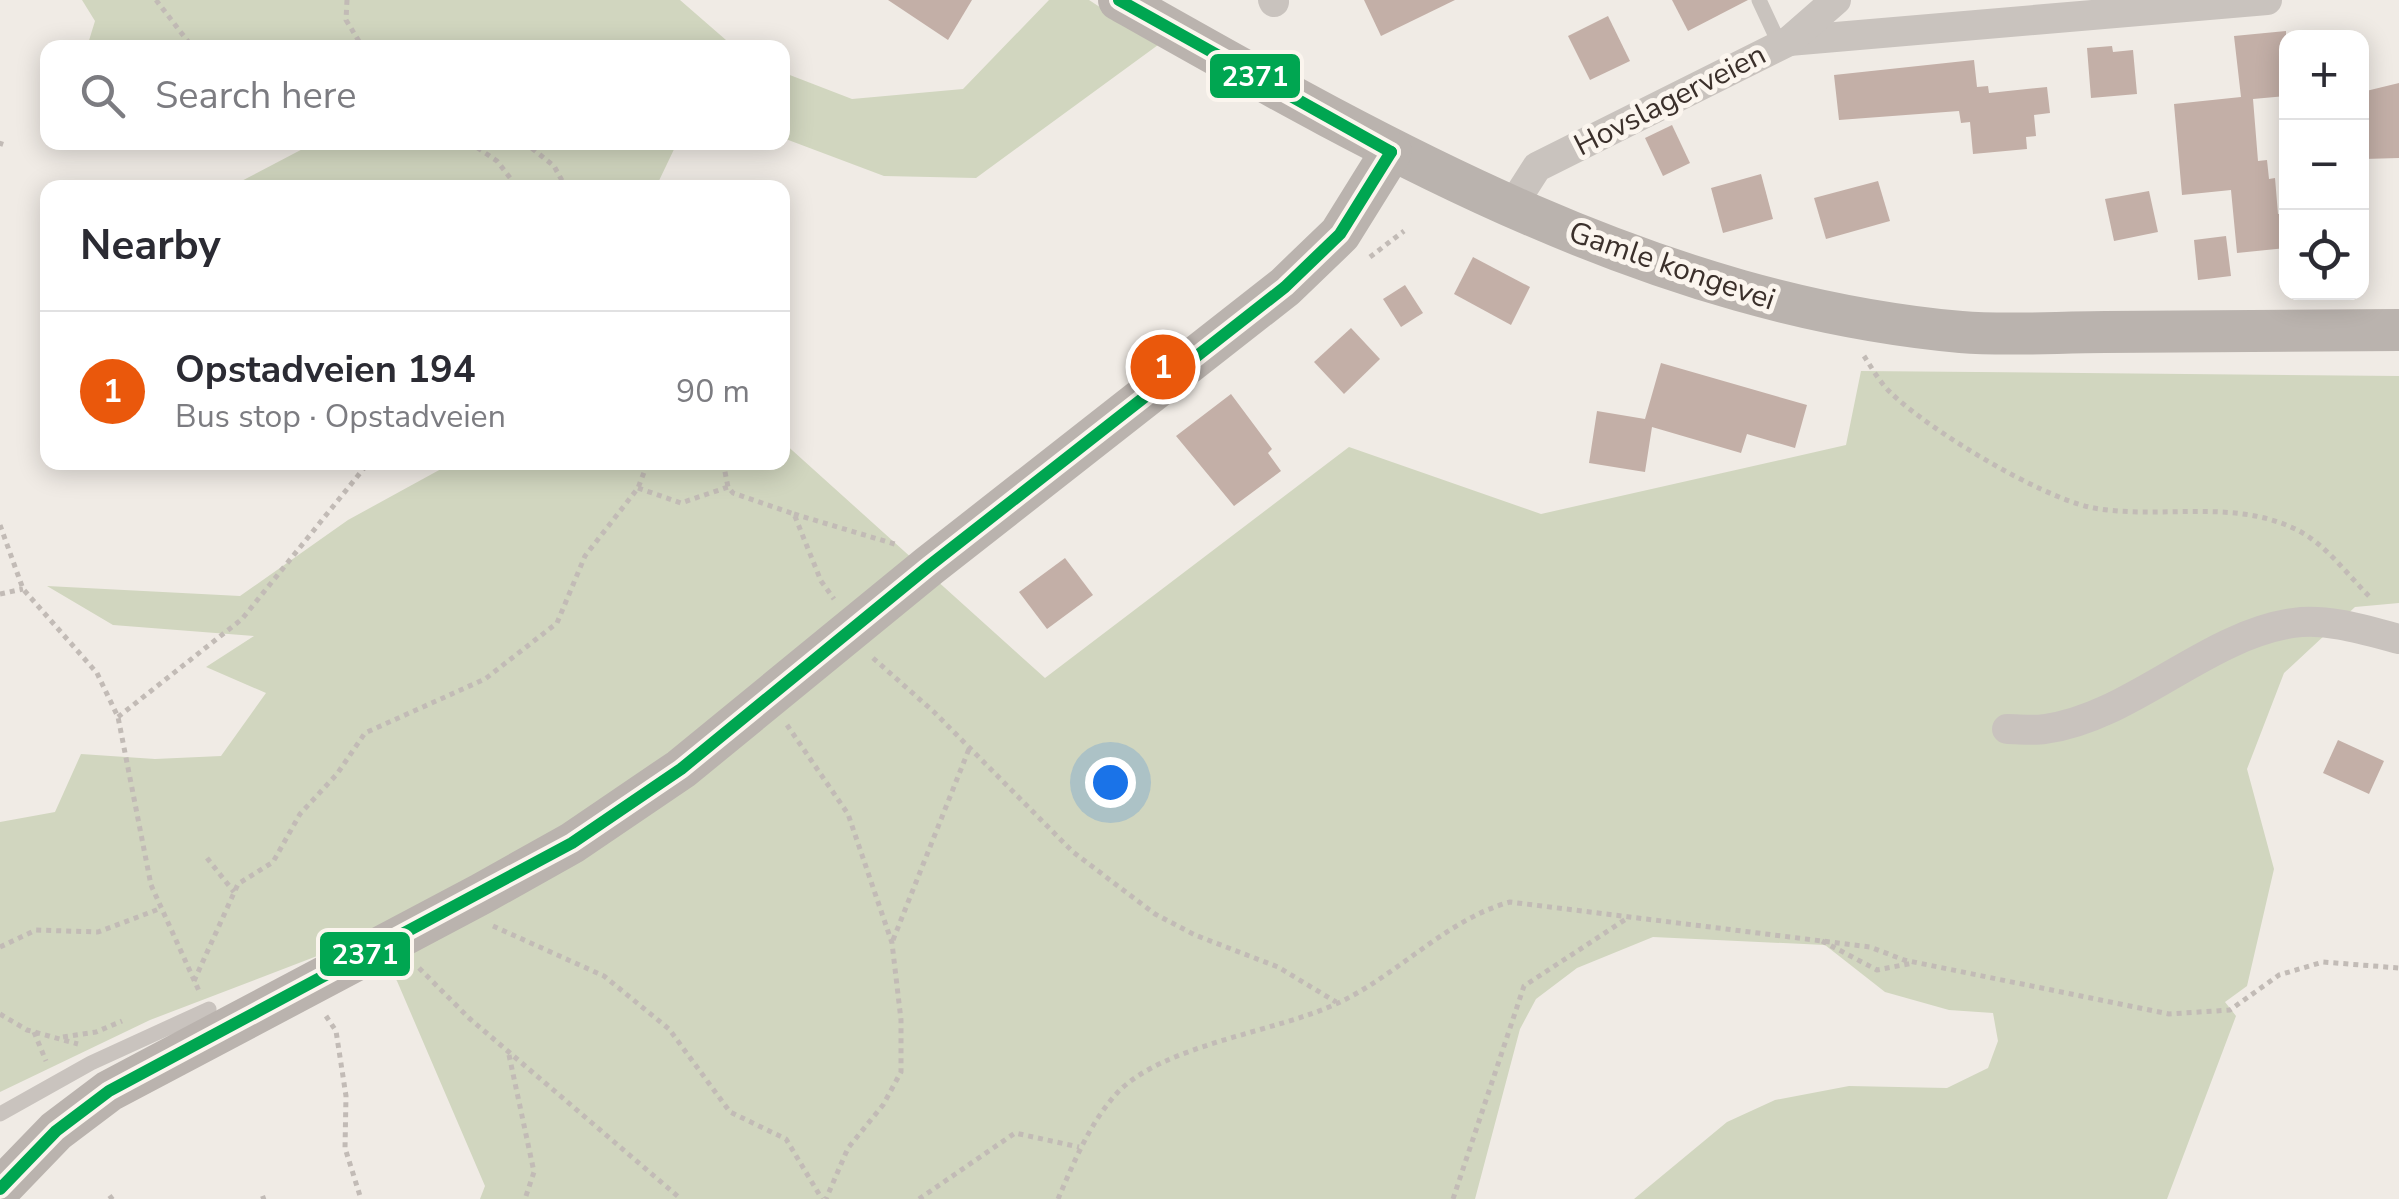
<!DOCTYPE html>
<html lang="en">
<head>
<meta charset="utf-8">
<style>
  :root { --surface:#fff; --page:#f7f7f7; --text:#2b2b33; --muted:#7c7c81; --line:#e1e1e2; --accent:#ea580c }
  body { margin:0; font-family:"Nunito Sans",sans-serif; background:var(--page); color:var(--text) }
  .controls { position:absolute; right:30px; top:30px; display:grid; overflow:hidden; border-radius:20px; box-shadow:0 5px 25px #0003 }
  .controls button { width:90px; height:90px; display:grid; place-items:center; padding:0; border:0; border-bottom:2px solid var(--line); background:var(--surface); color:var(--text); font:50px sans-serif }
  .you { position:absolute; left:1110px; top:782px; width:35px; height:35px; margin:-25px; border:8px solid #fff; border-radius:50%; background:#1a73e8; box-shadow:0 0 0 15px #1a73e833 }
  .badge { display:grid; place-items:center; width:65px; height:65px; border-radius:50%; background:var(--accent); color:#fff; font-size:32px; font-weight:700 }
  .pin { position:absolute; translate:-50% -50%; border:5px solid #fff; box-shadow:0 2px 10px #0006 }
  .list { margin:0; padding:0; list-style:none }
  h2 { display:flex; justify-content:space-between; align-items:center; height:130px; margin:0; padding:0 40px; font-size:42px }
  h2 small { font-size:32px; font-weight:400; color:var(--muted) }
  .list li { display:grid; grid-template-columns:65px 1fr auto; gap:30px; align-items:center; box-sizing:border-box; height:160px; padding:0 40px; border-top:2px solid var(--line) }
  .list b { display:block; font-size:38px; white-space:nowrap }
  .list p { margin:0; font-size:32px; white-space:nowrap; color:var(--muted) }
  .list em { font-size:32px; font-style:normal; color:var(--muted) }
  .icon { flex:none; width:55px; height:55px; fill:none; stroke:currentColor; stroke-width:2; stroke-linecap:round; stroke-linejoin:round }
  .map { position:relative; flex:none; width:2399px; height:1199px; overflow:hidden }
  .search { position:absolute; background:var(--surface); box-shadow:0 5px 25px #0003; left:40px; top:40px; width:750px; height:110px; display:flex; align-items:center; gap:25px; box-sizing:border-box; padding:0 35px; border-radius:20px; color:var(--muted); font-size:38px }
  .panel { position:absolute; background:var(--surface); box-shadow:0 5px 25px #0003; left:40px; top:180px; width:750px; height:290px; border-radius:20px }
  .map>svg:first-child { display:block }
</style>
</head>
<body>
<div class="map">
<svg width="2399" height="1199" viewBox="0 0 2399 1199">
  <rect width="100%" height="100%" fill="#f0ebe5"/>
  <!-- green -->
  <g fill="#d1d6bf">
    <path d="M82,0h598l54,47h-647l8,-26z"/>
    <path d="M1049,0h40l69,45 -182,133 -92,-2 -101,-38 -1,-66 70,27 111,-10z"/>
    <path d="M314,143v-1l363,1 -21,44h-426z"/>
    <path d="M1861,371l538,5v227l-44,4 -71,66 -37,96 27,100 -27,117 -22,16 11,14 -69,183h-533l93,-77 48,-22 74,-14 98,2 41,-20 10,-27 -5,-28 -44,-3 -64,-18 -60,-47 -172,-8 -76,31 -41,31 -16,30 -45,170h-995l5,-13 -88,-205 -33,-43 -214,82 -150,72v-270l55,-10 26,-58 74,5 66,-3 45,-63 -60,-26 48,-31 -141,-11 -66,-39 193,10 108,-76 104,-57 330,-1 1,-20 262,236 304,-231 192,67 305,-69z"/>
  </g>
  <!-- building -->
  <g fill="#c3afa7">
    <path d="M888,0h84l-24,40z"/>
    <path d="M1364,0h91l-74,36z"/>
    <path d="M1672,0h76l-60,31z"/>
    <path d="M1608,16l22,45 -40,19 -22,-44z"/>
    <path d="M2286,31v65l-33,3 5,62 9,-1 2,19 6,-1 3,36 8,-1v35l-49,5 -6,-63 -49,5 -8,-91 67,-7 -7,-61z"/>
    <path d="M2112,46l1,6 20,-2 4,44 -46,4 -4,-50z"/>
    <path d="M1974,60l3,27 11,-1 1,7 58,-6 3,26 -16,2 2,21 -10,1 1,12 -54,5 -3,-32 -9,1 -2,-12 -120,9 -5,-45z"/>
    <path d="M2399,83v75l-35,1 -2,-67z"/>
    <path d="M1672,125l18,38 -27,13 -18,-38z"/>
    <path d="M1761,174l12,45 -50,14 -12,-45z"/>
    <path d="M1878,181l12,40 -64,18 -12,-41z"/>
    <path d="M2149,191l9,41 -44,9 -9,-42z"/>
    <path d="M2226,236l5,40 -33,4 -4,-40z"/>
    <path d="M1473,257l57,30 -19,38 -57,-31z"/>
    <path d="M1405,285l18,28 -22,14 -18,-28z"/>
    <path d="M1351,328l29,31 -36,35 -30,-32z"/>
    <path d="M1661,363l146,42 -12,43 -48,-14 -6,19 -89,-26 -7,45 -56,-9 8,-52 48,8z"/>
    <path d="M1231,394l41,55 -4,4 13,18 -47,35 -58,-70z"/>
    <path d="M1065,558l28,37 -46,34 -28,-37z"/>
    <path d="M2338,740l46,21 -15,33 -46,-21z"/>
  </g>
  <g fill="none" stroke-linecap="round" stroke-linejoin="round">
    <!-- path -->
    <g stroke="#c2bbb6" stroke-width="5" stroke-dasharray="5 5" stroke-linecap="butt">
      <path d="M156,0l37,48"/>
      <path d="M347,0l-1,20 17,28"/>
      <path d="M469,142l28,19 21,27"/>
      <path d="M524,142l30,24 12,22"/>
      <path d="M0,146l2,-6"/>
      <path d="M1370,257l34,-26"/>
      <path d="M1864,356c8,12 16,27 27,37 38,37 146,102 198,114 66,14 140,-9 204,21 32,14 54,47 79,71"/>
      <path d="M723,462l5,25 5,6 61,21 27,67 13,18"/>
      <path d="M638,488l43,15 47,-16"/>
      <path d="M794,514l104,31"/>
      <path d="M0,525l23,64 74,84 21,44 33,168 48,106"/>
      <path d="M0,594l23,-5"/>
      <path d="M873,658l61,54 139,140 82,62 40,21 83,32 58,35"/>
      <path d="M118,717l124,-98 127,-157"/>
      <path d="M787,725l61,89 44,129 9,77v52l-18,33 -35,43 -22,51"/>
      <path d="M207,858l27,34"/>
      <path d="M493,926l111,50 65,53 61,83 56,27 36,60"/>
      <path d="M893,940l76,-191"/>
      <path d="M1822,941l55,29 36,-7"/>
      <path d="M0,947l36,-17 62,2 61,-23"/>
      <path d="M419,968l50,50 212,181"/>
      <path d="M194,981l44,-97 35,-22 27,-48 37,-40 28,-41 120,-54 72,-56 28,-67 53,-68 10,-26"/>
      <path d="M0,1014l27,16 51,14"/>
      <path d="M326,1016l10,15 10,65 -1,52 16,51"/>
      <path d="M34,1032l12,29"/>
      <path d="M63,1037l33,-5 26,-11"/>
      <path d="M509,1055l25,117 -9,27"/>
      <path d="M109,1199l4,-3"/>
      <path d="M261,1199l6,-2"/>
      <path d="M919,1199l96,-66 64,14"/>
      <path d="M1058,1199c16,-37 32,-77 60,-107 47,-48 159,-60 220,-89 60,-28 109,-84 172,-101l360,45 34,13 265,54 61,-4 49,-35 44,-13 76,6"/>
      <path d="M1453,1199l71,-213 102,-67"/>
    </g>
    <!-- lane -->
    <g stroke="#c9c3be" stroke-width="15">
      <path d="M1759,0l21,45"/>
      <path d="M0,1114l91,-51 118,-54"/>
    </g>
    <!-- street -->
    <g stroke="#c9c3be" stroke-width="30">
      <path d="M1273,0l1,2"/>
      <path d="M1789,41l478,-41"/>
      <path d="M1512,206l25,-39 252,-126 47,-41"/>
      <path d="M2007,729c12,0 26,2 38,0 87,-12 160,-93 248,-106 35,-5 72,7 106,16"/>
    </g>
    <!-- secondary -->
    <g stroke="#bab3ae" stroke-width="42">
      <path d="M1119,0c265,150 533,304 842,332 47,4 96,0 144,0 98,-1 196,-2 294,-2"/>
      <path d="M0,1189l56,-58 53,-40 372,-197 91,-51 109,-74 248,-203 356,-279 55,-53 51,-82"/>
    </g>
    <defs>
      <g id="bus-1">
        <path d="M1119,0l272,152"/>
        <path d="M0,1189l56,-58 53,-40 463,-248 109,-74 248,-203 356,-279 55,-53 51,-82"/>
      </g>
    </defs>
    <!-- bus-1 casing -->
    <use href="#bus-1" stroke="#fbf5ee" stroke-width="20"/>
    <!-- bus-1 -->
    <use href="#bus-1" stroke="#00a651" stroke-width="12"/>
  </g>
  <g text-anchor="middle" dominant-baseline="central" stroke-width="10" stroke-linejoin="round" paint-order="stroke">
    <!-- street labels -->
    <g font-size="30" fill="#3b302b" stroke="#fbf5ee">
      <text transform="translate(1670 100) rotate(-27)">Hovslagerveien</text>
      <text transform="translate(1672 266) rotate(19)">Gamle kongevei</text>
    </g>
  </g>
  <g stroke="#fbf5ee" stroke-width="4">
    <rect x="1208" y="52" width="94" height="48" rx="10" fill="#00a651"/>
    <rect x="318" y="930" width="94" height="48" rx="10" fill="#00a651"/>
  </g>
  <g font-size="28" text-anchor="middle" font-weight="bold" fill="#fff">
    <text x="1255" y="86">2371</text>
    <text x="365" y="964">2371</text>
  </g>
</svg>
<div class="controls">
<button>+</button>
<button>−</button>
<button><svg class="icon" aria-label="locate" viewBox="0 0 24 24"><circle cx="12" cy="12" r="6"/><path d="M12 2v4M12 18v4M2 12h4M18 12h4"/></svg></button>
</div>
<div class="you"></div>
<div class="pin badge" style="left:1163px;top:367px">1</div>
<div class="search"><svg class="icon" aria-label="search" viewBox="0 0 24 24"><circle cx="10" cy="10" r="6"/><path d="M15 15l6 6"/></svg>Search here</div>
<section class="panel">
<h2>Nearby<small></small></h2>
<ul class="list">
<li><span class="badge">1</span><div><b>Opstadveien 194</b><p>Bus stop · Opstadveien</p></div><em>90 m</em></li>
</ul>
</section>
</div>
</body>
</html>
